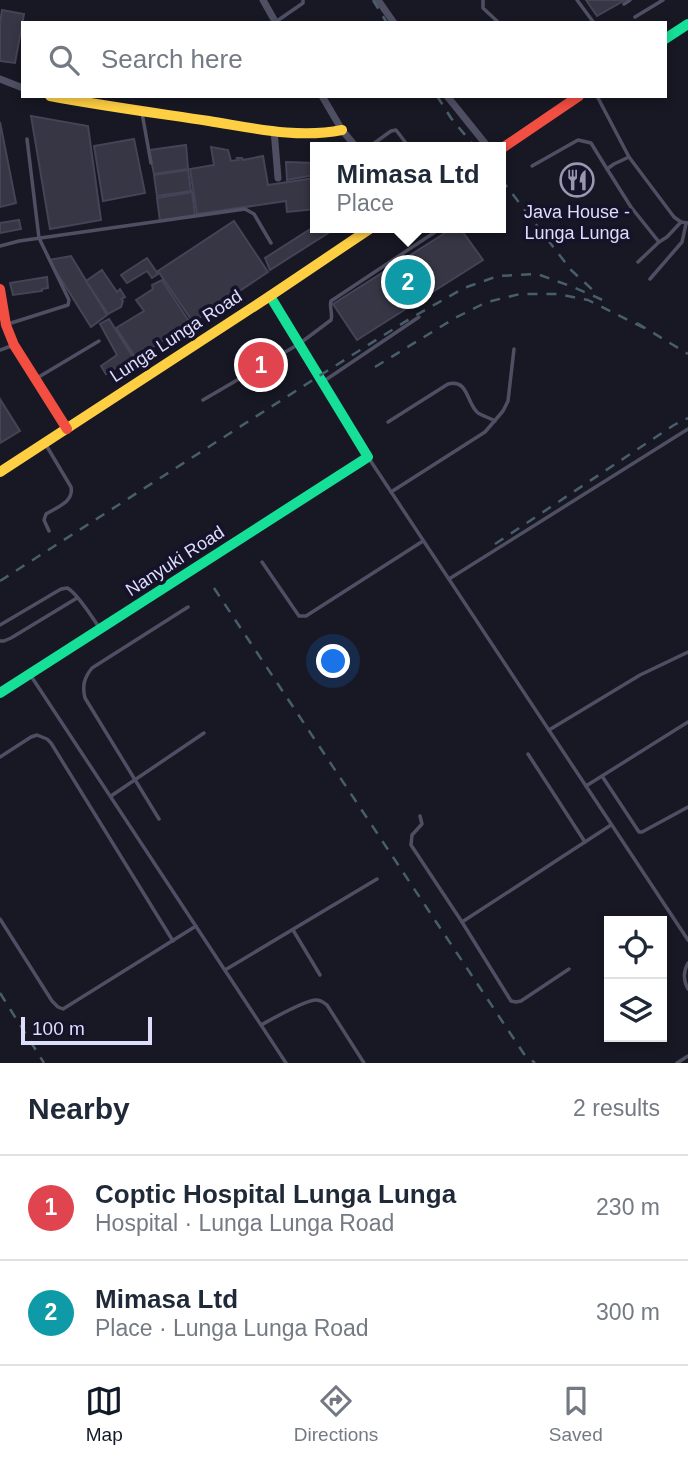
<!DOCTYPE html>
<html lang="en">
<head>
<meta charset="utf-8">
<style>
  :root { --surface:#fff; --page:#f2f2f3; --text:#1f2937; --muted:#747a83; --line:#e0e1e3; --accent:#111827 }
  body { margin:0; font-family:Helvetica,sans-serif; background:var(--page); color:var(--text) }
  .controls { position:absolute; right:21px; bottom:21px; display:grid; overflow:hidden; border-radius:0px; box-shadow:0 4px 10px #0003 }
  .controls button { width:63px; height:63px; display:grid; place-items:center; padding:0; border:0; border-bottom:2px solid var(--line); background:var(--surface); color:var(--text); font:35px sans-serif }
  .scale { position:absolute; left:21px; bottom:18px; width:131px; box-sizing:border-box; padding-left:7px; border:4px solid #ddddfc; border-top:0; font-size:19px; line-height:24px; white-space:nowrap; color:#ddddfc; -webkit-text-stroke:5px #141329; paint-order:stroke }
  .you { position:absolute; left:334px; top:662px; width:24px; height:24px; margin:-18px; border:5px solid #fff; border-radius:50%; background:#1a73e8; box-shadow:0 0 0 10px #1a73e833 }
  .badge { display:grid; place-items:center; width:46px; height:46px; border-radius:50%; background:var(--accent); color:#fff; font-size:23px; font-weight:700 }
  .pin { position:absolute; translate:-50% -50%; border:4px solid #fff; box-shadow:0 2px 7px #0006 }
  .popup { position:absolute; left:310px; top:142px; width:196px; height:91px; box-sizing:border-box; display:grid; place-content:center; border-radius:0px; background:var(--surface); filter:drop-shadow(0 2px 5px #0005); font-size:23px; white-space:nowrap; color:var(--muted) }
  .popup b { font-size:26px; color:var(--text) }
  .popup::after { content:''; position:absolute; left:50%; top:100%; margin-left:-14px; border:14px solid transparent; border-top-color:var(--surface) }
  .list { margin:0; padding:0; list-style:none }
  h2 { display:flex; justify-content:space-between; align-items:center; height:91px; margin:0; padding:0 28px; font-size:30px }
  h2 small { font-size:23px; font-weight:400; color:var(--muted) }
  .list li { display:grid; grid-template-columns:46px 1fr auto; gap:21px; align-items:center; box-sizing:border-box; height:105px; padding:0 28px; border-top:2px solid var(--line) }
  .list b { display:block; font-size:26px; white-space:nowrap }
  .list p { margin:0; font-size:23px; white-space:nowrap; color:var(--muted) }
  .list em { font-size:23px; font-style:normal; color:var(--muted) }
  .icon { flex:none; width:38px; height:38px; fill:none; stroke:currentColor; stroke-width:2; stroke-linecap:round; stroke-linejoin:round }
  .map { position:relative; flex:none; width:688px; height:1063px; overflow:hidden }
  .search { position:absolute; background:var(--surface); box-shadow:0 4px 10px #0003; left:21px; right:21px; top:21px; height:77px; display:flex; align-items:center; gap:18px; box-sizing:border-box; padding:0 24px; border-radius:0px; color:var(--muted); font-size:26px }
  .sheet { height:301px; background:var(--surface) }
  nav { display:flex; justify-content:space-around; align-items:center; box-sizing:border-box; height:98px; border-top:2px solid var(--line); background:var(--surface); font-size:19px; color:var(--muted) }
  nav a { display:grid; justify-items:center; gap:4px }
  nav .on { color:var(--accent) }
  .map>svg:first-child { display:block }
</style>
</head>
<body>
<div class="map">
<svg width="688" height="1063" viewBox="0 0 688 1063">
  <rect width="100%" height="100%" fill="#181824"/>
  <!-- building -->
  <g fill="#363645" stroke="#454356" stroke-width="2">
    <path d="M586,0h39l-28,16z"/>
    <path d="M2,10l22,4 -9,49 -15,-2v-38z"/>
    <path d="M31,116l57,10 13,94 -51,9z"/>
    <path d="M0,122l16,81 -16,4z"/>
    <path d="M134,139l11,54 -42,8 -9,-55z"/>
    <path d="M186,145l2,24 -34,5 -5,-24z"/>
    <path d="M211,147l17,3 3,11 7,-1 -1,-2h5l1,2 20,-4 5,29 47,-7v31l-28,3 -1,-11 -89,13 -7,-45 24,-4z"/>
    <path d="M286,162l29,1v12l-28,5z"/>
    <path d="M188,170l3,21 -34,5 -3,-21z"/>
    <path d="M192,192l3,23 -35,6 -3,-23z"/>
    <path d="M19,220l2,9 -21,4v-10z"/>
    <path d="M234,221l34,51 -75,50 -35,-51z"/>
    <path d="M315,226v2h21l-66,42 -5,-12z"/>
    <path d="M453,228h7l23,32 -126,80 -24,-36z"/>
    <path d="M71,256l36,59 -16,12 -42,-67z"/>
    <path d="M147,258l11,16 -6,4 -5,-7 -20,12 -6,-8z"/>
    <path d="M102,270l15,22 3,-3 5,8 -4,2 2,2 -2,6 -13,7 -22,-33z"/>
    <path d="M47,277l1,11 -6,1v2l-29,4 -3,-12z"/>
    <path d="M162,280l28,43 -54,35 -20,-30 28,-17 -8,-11 17,-11 -1,-4z"/>
    <path d="M109,319l24,38 -27,17 -5,-8 16,-11 -17,-31z"/>
    <path d="M0,399l20,32 -20,12z"/>
  </g>
  <g fill="none" stroke-linecap="round" stroke-linejoin="round">
    <!-- lane -->
    <g stroke="#4e4f63" stroke-width="3.5">
      <path d="M483,0v8l16,15"/>
      <path d="M577,0l17,23"/>
      <path d="M624,4l6,-4"/>
      <path d="M635,17l28,-17"/>
      <path d="M277,21l26,-18v-3"/>
      <path d="M597,96l32,61 45,60 7,5 7,1"/>
      <path d="M142,113l9,50"/>
      <path d="M369,147l22,-16 5,-1 13,17"/>
      <path d="M532,166l46,-26 13,3 16,26 7,-5 15,-7"/>
      <path d="M607,169l24,38 28,35 8,-5 14,-15"/>
      <path d="M0,246l19,-5 226,-32 9,5 17,29"/>
      <path d="M638,262l21,-20"/>
      <path d="M650,279l32,-37 4,-18"/>
      <path d="M8,324l60,-19 1,-5 -30,-62 -12,-99"/>
      <path d="M0,350l11,-4"/>
      <path d="M37,378l62,-37"/>
      <path d="M324,381l95,-64"/>
      <path d="M203,400l96,-56 32,-24c2,-7 -2,-13 0,-19l110,-73"/>
      <path d="M388,422l60,-38c21,-5 18,19 30,29 5,3 12,5 17,8"/>
      <path d="M46,445l25,42c3,15 -14,20 -25,27l-2,6 5,11"/>
      <path d="M368,457l320,483"/>
      <path d="M391,492l94,-60 18,-21 5,-10 6,-52"/>
      <path d="M262,562l37,54h7l117,-75"/>
      <path d="M449,579l239,-150"/>
      <path d="M0,625l61,-36c2,0 4,-1 6,-1 9,3 26,31 32,39"/>
      <path d="M0,641h4l7,-3 66,-40"/>
      <path d="M31,676l255,387"/>
      <path d="M549,730l91,-55 48,-23"/>
      <path d="M528,754l57,88"/>
      <path d="M0,757l31,-20 6,-2 10,4 4,4 122,198"/>
      <path d="M602,776l37,56h3l46,-25"/>
      <path d="M586,786l102,-64"/>
      <path d="M111,796l93,-63"/>
      <path d="M420,816l2,8 -10,11 -1,10 51,77 149,-97"/>
      <path d="M159,819l-74,-121c-3,-12 -1,-20 7,-30l96,-61"/>
      <path d="M0,919l52,82 6,6 5,2 133,-83"/>
      <path d="M462,922l49,79 5,1 5,-1 48,-32"/>
      <path d="M293,930l27,45"/>
      <path d="M688,963c-5,9 -5,17 0,26"/>
      <path d="M225,970l152,-91"/>
      <path d="M261,1025c11,-6 44,-25 55,-25 5,0 7,2 11,5l37,58"/>
      <path d="M677,1063l11,-7"/>
    </g>
    <!-- street -->
    <g stroke="#4e4f63" stroke-width="7">
      <path d="M263,0l13,23"/>
      <path d="M378,0l16,23"/>
      <path d="M0,79l23,9"/>
      <path d="M322,96l20,34 14,17"/>
      <path d="M447,96l41,51"/>
      <path d="M274,130l4,48"/>
    </g>
    <!-- fast -->
    <g stroke="#16e098" stroke-width="10">
      <path d="M665,39l23,-15"/>
      <path d="M0,693l368,-236 -98,-161"/>
    </g>
    <!-- slow -->
    <g stroke="#ffcf43" stroke-width="10">
      <path d="M50,96c53,10 106,17 159,25 44,7 89,18 133,9"/>
      <path d="M0,472l270,-176 101,-68"/>
    </g>
    <!-- jam -->
    <g stroke="#f24e42" stroke-width="10">
      <path d="M501,149l78,-53"/>
      <path d="M0,289l6,36 8,20 53,84"/>
    </g>
    <!-- rail -->
    <g stroke="#485e6a" stroke-width="2.5" stroke-dasharray="10 9" stroke-linecap="butt">
      <path d="M373,0l14,23"/>
      <path d="M437,96l14,22 24,29"/>
      <path d="M501,179l70,91 24,22"/>
      <path d="M637,323l51,31"/>
      <path d="M375,367l80,-49 32,-16 33,-8h38l30,6 56,28"/>
      <path d="M495,544l179,-119 14,-7"/>
      <path d="M0,581l319,-205 92,-58 53,-30 34,-12 39,-2 36,13 32,14"/>
      <path d="M214,588l310,466 11,9"/>
      <path d="M0,993l44,70"/>
    </g>
  </g>
  <!-- icons -->
  <defs>
    <symbol id="restaurant-ring" viewBox="-11 -11 22 22"><circle r="9.5" fill="#141329" stroke="#9898b0" stroke-width="1.5"/><path d="M-5-6h1v4h1v-4h1v4h1v-4h1v5L-1.5 .5V6h-2V.5L-5-1ZM5-6V6H3V1.5H1.5Q1.5-4 5-6Z" fill="#9898b0"/></symbol>
  </defs>
  <g fill-rule="evenodd">
    <use href="#restaurant-ring" x="558" y="161" width="38" height="38"/>
  </g>
  <g text-anchor="middle" dominant-baseline="central" stroke-width="7" stroke-linejoin="round" paint-order="stroke">
    <!-- poi labels -->
    <g font-size="18" fill="#ddddfc" stroke="#141329">
      <text x="577" y="212">Java House -<tspan x="577" dy="21">Lunga Lunga</tspan></text>
    </g>
    <!-- street labels -->
    <g font-size="18" fill="#ddddfc" stroke="#141329">
      <text transform="translate(176 336) rotate(-33)">Lunga Lunga Road</text>
      <text transform="translate(175 561) rotate(-33)">Nanyuki Road</text>
    </g>
  </g>
</svg>
<div class="controls">
<button><svg class="icon" aria-label="locate" viewBox="0 0 24 24"><circle cx="12" cy="12" r="6"/><path d="M12 2v4M12 18v4M2 12h4M18 12h4"/></svg></button>
<button><svg class="icon" aria-label="layers" viewBox="0 0 24 24"><path d="M12 4l9 5-9 5-9-5zM3 14l9 5 9-5"/></svg></button>
</div>
<div class="scale">100 m</div>
<div class="you"></div>
<div class="pin badge" style="left:261px;top:365px;background:#e0444e">1</div>
<div class="pin badge" style="left:408px;top:282px;background:#0f9aa8">2</div>
<div class="popup"><b>Mimasa Ltd</b>Place</div>
<div class="search"><svg class="icon" aria-label="search" viewBox="0 0 24 24"><circle cx="10" cy="10" r="6"/><path d="M15 15l6 6"/></svg>Search here</div>
</div>
<section class="sheet">
<h2>Nearby<small>2 results</small></h2>
<ul class="list">
<li><span class="badge" style="background:#e0444e">1</span><div><b>Coptic Hospital Lunga Lunga</b><p>Hospital · Lunga Lunga Road</p></div><em>230 m</em></li>
<li><span class="badge" style="background:#0f9aa8">2</span><div><b>Mimasa Ltd</b><p>Place · Lunga Lunga Road</p></div><em>300 m</em></li>
</ul>
</section>
<nav>
<a class="on"><svg class="icon" aria-label="map" viewBox="0 0 24 24"><path d="M3 6l6-2 6 2 6-2v14l-6 2-6-2-6 2zM9 4v14M15 6v14"/></svg>Map</a>
<a><svg class="icon" aria-label="directions" viewBox="0 0 24 24"><path d="M12 3l9 9-9 9-9-9zM9 14v-3h6M13 9l2 2-2 2"/></svg>Directions</a>
<a><svg class="icon" aria-label="saved" viewBox="0 0 24 24"><path d="M7 4h10v16l-5-4-5 4z"/></svg>Saved</a>
</nav>
</body>
</html>
